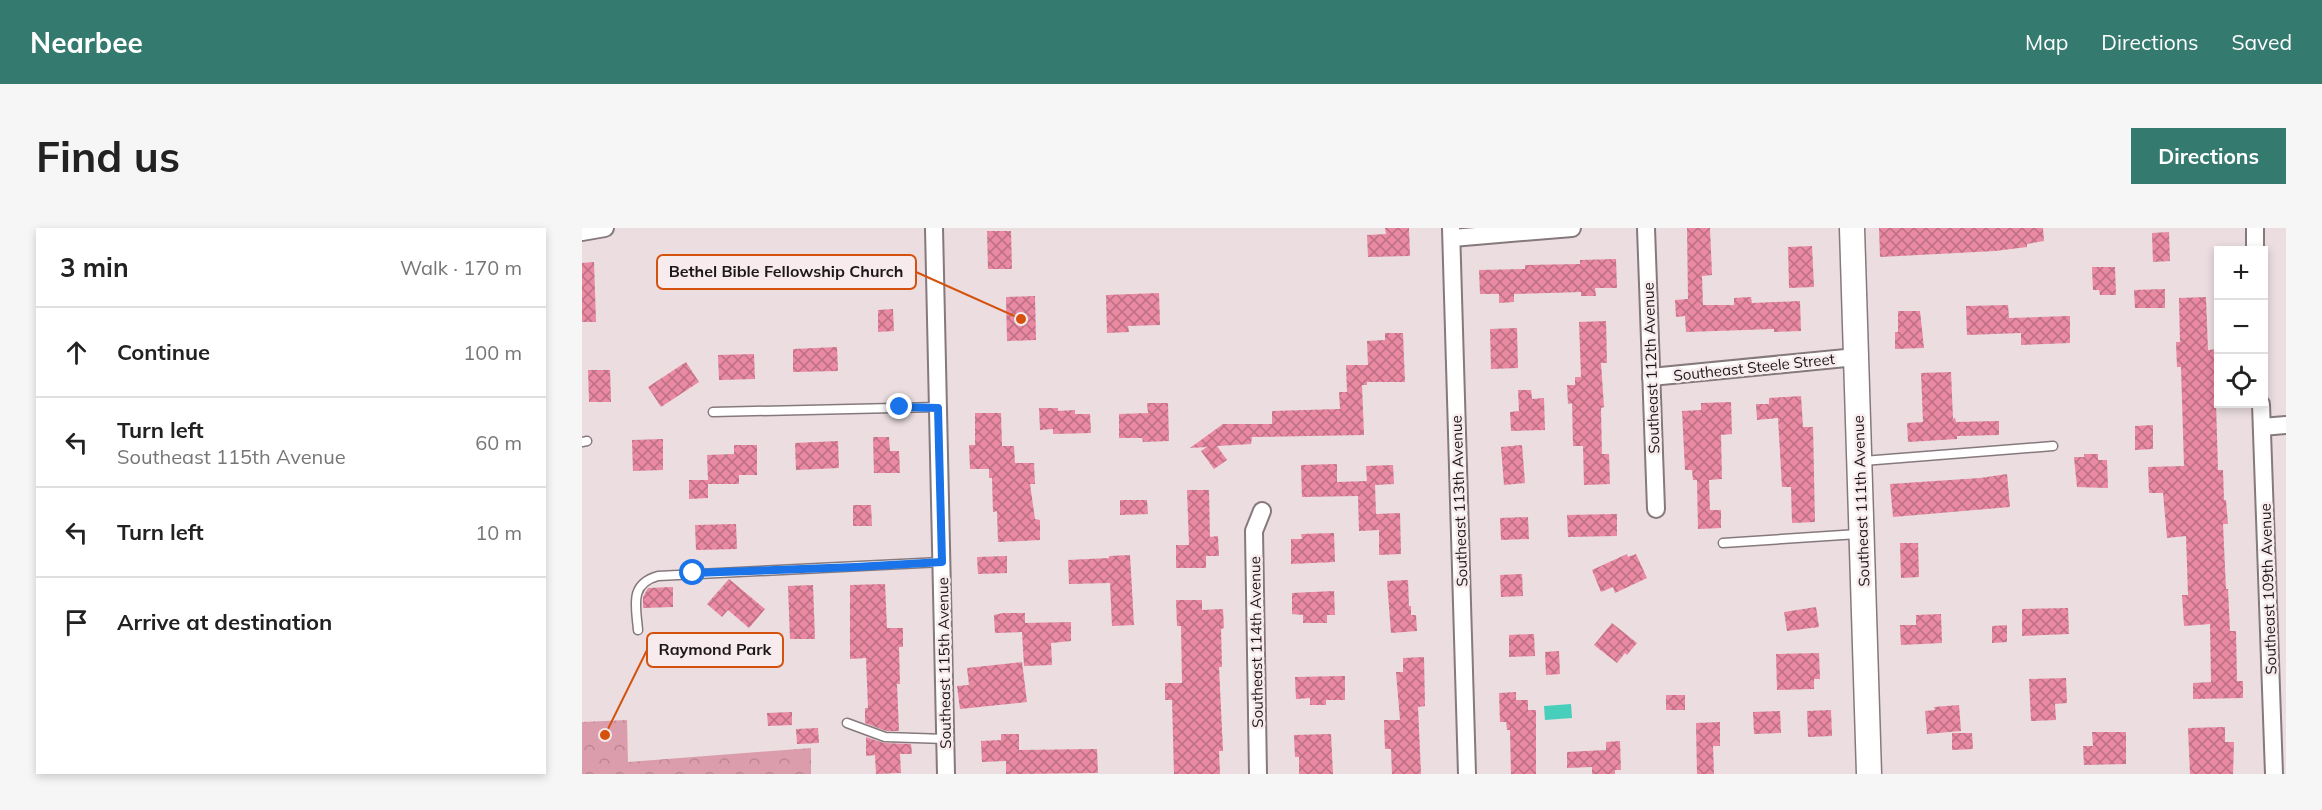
<!DOCTYPE html>
<html lang="en">
<head>
<meta charset="utf-8">
<style>
  :root { --surface:#fff; --page:#f6f6f6; --text:#222; --muted:#767676; --line:#e0e0e0; --accent:#357a6f }
  body { margin:0; font-family:Mulish,sans-serif; background:var(--page); color:var(--text) }
  .controls { position:absolute; right:18px; top:18px; display:grid; overflow:hidden; border-radius:0px; box-shadow:0 3px 9px #0003 }
  .controls button { width:54px; height:54px; display:grid; place-items:center; padding:0; border:0; border-bottom:2px solid var(--line); background:var(--surface); color:var(--text); font:30px sans-serif }
  .stop { position:absolute; width:18px; height:18px; margin:-14px; border:4px solid #1a73e8; border-radius:50%; background:#fff }
  .stop.end { background:#1a73e8; border-color:#fff; box-shadow:0 2px 6px #0008 }
  .list { margin:0; padding:0; list-style:none }
  h2 { display:flex; justify-content:space-between; align-items:center; height:78px; margin:0; padding:0 24px; font-size:26px }
  h2 small { font-size:20px; font-weight:400; color:var(--muted) }
  .list li { display:grid; grid-template-columns:39px 1fr auto; gap:18px; align-items:center; box-sizing:border-box; height:90px; padding:0 24px; border-top:2px solid var(--line) }
  .list b { display:block; font-size:22px; white-space:nowrap }
  .list p { margin:0; font-size:20px; white-space:nowrap; color:var(--muted) }
  .list em { font-size:20px; font-style:normal; color:var(--muted) }
  .icon { flex:none; width:33px; height:33px; fill:none; stroke:currentColor; stroke-width:2; stroke-linecap:round; stroke-linejoin:round }
  .map { position:relative; flex:none; width:1704px; height:546px; overflow:hidden; border-radius:0px }
  header { display:flex; align-items:center; gap:36px; box-sizing:border-box; height:84px; padding:0 30px; background:var(--accent); color:#fff }
  header strong { font-size:28px }
  nav { display:flex; gap:33px; margin-inline-start:auto; font-size:21px }
  .intro { display:flex; align-items:center; justify-content:space-between; box-sizing:border-box; height:144px; padding:0 36px }
  h1 { margin:0; font-size:42px }
  .button { padding:15px 27px; border-radius:0px; background:var(--accent); color:#fff; font-size:21px; font-weight:700 }
  main { display:flex; gap:36px; padding:0 36px }
  aside { flex:1; background:var(--surface); border-radius:0px; box-shadow:0 3px 9px #0003 }
  .map>svg:first-child { display:block }
</style>
</head>
<body>
<header>
<strong>Nearbee</strong>
<nav><a>Map</a><a>Directions</a><a>Saved</a></nav>
</header>
<div class="intro"><h1>Find us</h1><a class="button">Directions</a></div>
<main>
<aside>
<h2>3 min<small>Walk · 170 m</small></h2>
<ul class="list">
<li><svg class="icon" aria-label="ahead" viewBox="0 0 24 24"><path d="M12 20V5M6 11l6-6 6 6"/></svg><div><b>Continue</b></div><em>100 m</em></li>
<li><svg class="icon" aria-label="left" viewBox="0 0 24 24"><path d="M17 20v-9H6M10 6l-5 5 5 5"/></svg><div><b>Turn left</b><p>Southeast 115th Avenue</p></div><em>60 m</em></li>
<li><svg class="icon" aria-label="left" viewBox="0 0 24 24"><path d="M17 20v-9H6M10 6l-5 5 5 5"/></svg><div><b>Turn left</b></div><em>10 m</em></li>
<li><svg class="icon" aria-label="arrive" viewBox="0 0 24 24"><path d="M6 21V4h12l-3 4 3 4H6"/></svg><div><b>Arrive at destination</b></div></li>
</ul>
</aside>
<div class="map">
<svg width="1704" height="546" viewBox="0 0 1704 546">
  <defs>
    <pattern id="park-crowns" width="20" height="18" patternUnits="userSpaceOnUse" patternTransform="scale(1.5)"><rect width="20" height="18" fill="#db9dac"/><path d="M2 6a3 3 0 1 1 6 0M12 15a3 3 0 1 1 6 0" fill="none" stroke="#bb8693"/></pattern>
    <pattern id="building-cross-hatch" width="8" height="8" patternUnits="userSpaceOnUse" patternTransform="scale(1.5)"><rect width="8" height="8" fill="#e989a2"/><path d="M0 0l8 8M0 8l8-8" fill="none" stroke="#bc6f83"/></pattern>
  </defs>
  <rect width="100%" height="100%" fill="#ebdde0"/>
  <!-- park -->
  <path fill="url(#park-crowns)" d="M45,492l1,42 183,-14v26h-229v-52z"/>
  <!-- water -->
  <path fill="#47cfbb" d="M989,476l1,14 -27,2 -1,-14z"/>
  <!-- building -->
  <g fill="url(#building-cross-hatch)">
    <path d="M803,0h24l1,28 -42,1 -1,-22 19,-1z"/>
    <path d="M1105,0h23l2,47 -10,1 1,29h31v-7l17,-1 1,6 48,-2 1,30 -27,1v-3l-88,3 -1,-16 -9,1 -1,-17 13,-1z"/>
    <path d="M1297,0h164l1,13 -17,3v3l-32,4 -115,6z"/>
    <path d="M405,3h24l1,38h-24z"/>
    <path d="M1587,4l1,29 -17,1 -1,-29z"/>
    <path d="M1230,18l2,41 -25,1 -1,-41z"/>
    <path d="M1034,31l1,29h-22l1,8h-15v-4l-67,2v8l-15,1v-9h-19l-1,-24 46,-1v-4l55,-1v-4z"/>
    <path d="M12,34l2,60h-14v-59z"/>
    <path d="M1510,39h23l1,28h-16l-1,-5h-6z"/>
    <path d="M1583,61v19h-30l-1,-18z"/>
    <path d="M577,65l1,32 -32,1 1,6 -22,1 -1,-38z"/>
    <path d="M453,68l1,44 -29,1 -1,-44z"/>
    <path d="M1624,69l2,53 10,-1v20h-3l3,101h5l1,30h2l2,24h-5l3,65h2l2,42h6l1,50h6v17l-50,1v-16l18,-1 -1,-58 -26,2 -2,-31h6l-2,-59 -19,2 -4,-45h-14l-1,-26 36,-1 -3,-99h-4l-1,-25h4l-1,-44z"/>
    <path d="M1426,77l1,13 61,-2v27l-49,2v-12l-54,2 -1,-29z"/>
    <path d="M311,81l1,22 -16,1v-22z"/>
    <path d="M1316,83h22l4,37 -29,1v-17h3z"/>
    <path d="M1024,93l1,42h-6l3,44 -3,1 1,46h7l1,30 -26,1 -1,-39h-10l-1,-43 -4,1 -1,-19h8v-8h6l-2,-55z"/>
    <path d="M935,100l1,40 -27,1 -1,-40z"/>
    <path d="M803,105h18l2,49h-38v3h-5l2,50 -112,2 -1,7 -34,2 10,14 -13,9 -13,-18 6,-4 -17,1 33,-24h49v-13l68,-2 -1,-17h8l-1,-27h22l-1,-24 18,-1z"/>
    <path d="M255,119l1,24 -45,1v-23z"/>
    <path d="M172,126l1,25 -36,1 -1,-25z"/>
    <path d="M104,134l13,20 -38,25 -13,-20z"/>
    <path d="M6,142h22l1,32h-22z"/>
    <path d="M1369,144l2,47 2,-1 1,4 43,-1v14l-42,1v3l-49,3 -1,-19 16,-1 -2,-49z"/>
    <path d="M936,162h13l1,9 12,-1 1,32 -34,1 -1,-19 9,-1z"/>
    <path d="M1219,168l2,31h10l2,95 -23,1 -1,-36h-9l-4,-69 -21,2 -1,-16h13v-6z"/>
    <path d="M1149,174l1,32 -11,1 1,44 -13,1 1,30h11v18l-23,1 -1,-49h-4l-1,-10h-7l-3,-59 19,-1v-7z"/>
    <path d="M565,175h21l1,38 -26,1 -1,-4h-23v-24l29,-1z"/>
    <path d="M457,180h19v3l17,-1v4h15l1,19 -38,1v-5l-13,1z"/>
    <path d="M393,185h26l1,33h12l1,17h19l1,21h-5l5,35 5,1v20l-42,2 -1,-31 -4,1 -1,-34h-3v-9h-19l-1,-24h6z"/>
    <path d="M1571,197v24l-18,1v-24z"/>
    <path d="M291,209h16l1,14h9l1,22h-26z"/>
    <path d="M81,211v31l-30,1 -1,-31z"/>
    <path d="M256,213l1,27 -43,2 -1,-27z"/>
    <path d="M152,217h23v30h-18v9h-31v14l-19,1v-19h19l-1,-25 27,-1z"/>
    <path d="M940,217l3,38 -21,2 -3,-38z"/>
    <path d="M1502,226h14v6h9l1,28 -31,-1 -3,-30h10z"/>
    <path d="M755,236v18l30,-1 -1,-15 27,-1 1,19 -19,1 1,29 24,-1 1,41 -22,1v-25l-20,1 -1,-35 -56,1 -1,-32z"/>
    <path d="M1425,246l3,33 -117,10 -3,-33 90,-6z"/>
    <path d="M605,262h22l1,47 8,-1 1,20h-13v12h-30v-23h13z"/>
    <path d="M538,272h27l1,14 -28,1z"/>
    <path d="M271,277h18l1,21h-19z"/>
    <path d="M1035,286v22l-49,1 -1,-22z"/>
    <path d="M946,289l1,22 -28,1 -1,-22z"/>
    <path d="M154,296l1,25 -41,1 -1,-25z"/>
    <path d="M752,305l1,29 -44,2v-25h11l-1,-5z"/>
    <path d="M1318,315h18l1,34 -18,1z"/>
    <path d="M1045,326l1,3 8,-3 11,24 -32,15 -2,-6 -12,5 -9,-22z"/>
    <path d="M548,327l4,70 -22,1 -2,-43 -41,1 -1,-24 41,-2v-2z"/>
    <path d="M425,328v17l-29,1 -1,-17z"/>
    <path d="M940,346l1,22 -22,1 -1,-22z"/>
    <path d="M147,351l36,30 -16,19 -21,-18 -6,7 -15,-13z"/>
    <path d="M826,352l1,26h2v9h5l1,16 -26,2 -4,-52z"/>
    <path d="M303,356l2,44h16v19h-4l1,37h-3l2,47h-13l-21,-8v-15h3l-2,-50 -16,1v-74z"/>
    <path d="M231,357l2,54h-25l-2,-53z"/>
    <path d="M91,359v20l-30,1v-11l5,-9z"/>
    <path d="M752,363l1,24h-8v8h-24v-8l-11,-1v-21z"/>
    <path d="M594,372h26v10l21,-1 1,19 -3,1 1,38h-3l4,84h-4l1,23h-46l-2,-74h-7v-17h17l-1,-57h-4z"/>
    <path d="M1234,379l3,20 -32,4 -3,-19z"/>
    <path d="M1486,380l1,26 -47,2v-27z"/>
    <path d="M421,385h22v10l46,-1v19l-20,2 1,22 -28,1 -2,-34 -27,1 -1,-18z"/>
    <path d="M1359,386l1,29 -41,2 -1,-20h16v-10z"/>
    <path d="M1030,395l25,20 -10,12 -2,-2 -8,10 -23,-18z"/>
    <path d="M1425,397v17l-15,1v-17z"/>
    <path d="M952,406l1,22 -26,1v-22z"/>
    <path d="M977,423l1,23 -14,1 -1,-23z"/>
    <path d="M1237,425l1,26h-6v10l-37,1 -1,-36z"/>
    <path d="M842,429l1,49 -7,1 3,67h-29l-1,-25h-6l-1,-29h16l-4,-48h7v-14z"/>
    <path d="M440,434l5,40 -67,7 -3,-23 12,-1 -2,-17z"/>
    <path d="M763,448v24h-19v5h-16v-7l-14,1 -1,-22z"/>
    <path d="M1484,450l1,25 -12,1 1,16 -25,1 -2,-42z"/>
    <path d="M934,464v8h12v10h8v64h-25l-1,-44h-3l-1,-8h-6l-1,-29z"/>
    <rect x="1084" y="467" width="19" height="15"/>
    <path d="M1377,477l2,26 -34,3 -2,-23 10,-1 -1,-3z"/>
    <path d="M1249,482l1,26 -24,1 -1,-26z"/>
    <path d="M1198,483l1,22 -27,1 -1,-22z"/>
    <path d="M210,484v13l-24,1 -1,-13z"/>
    <path d="M1138,494v24h-7l1,28h-17l-1,-51z"/>
    <path d="M1643,499v15h9l-1,32h-43l-2,-46z"/>
    <path d="M236,500l1,15 -22,1 -1,-15z"/>
    <path d="M1510,504h34v32l-42,1 -1,-19h10z"/>
    <path d="M1370,505h20l1,16 -21,1z"/>
    <path d="M419,506h18v16l78,-1 1,24 -92,1v-13l-24,1 -1,-21 20,-1z"/>
    <path d="M749,506l2,40h-34v-17h-4l-1,-22z"/>
    <path d="M284,509l18,6 27,1 1,10h-12l1,19 -25,1 -1,-19 -9,1z"/>
    <path d="M1038,513l1,29h-6v4h-23v-7l-25,1v-16l39,-2v-8z"/>
  </g>
  <g fill="none" stroke-linecap="round" stroke-linejoin="round">
    <defs>
      <g id="lane">
        <path d="M131,184l225,-5"/>
        <path d="M0,214l5,-1"/>
        <path d="M1281,233l190,-15"/>
        <path d="M1141,315l135,-9"/>
        <path d="M56,402c-2,-24 -9,-46 20,-54l284,-14"/>
        <path d="M265,495l38,14 61,2"/>
      </g>
      <g id="street">
        <path d="M352,0l12,546"/>
        <path d="M869,0l16,546"/>
        <path d="M1064,0l10,281"/>
        <path d="M1673,0v22"/>
        <path d="M0,4l23,-4"/>
        <path d="M870,10l120,-10"/>
        <path d="M1069,149l205,-20"/>
        <path d="M1679,176l13,370"/>
        <path d="M1680,199l24,-2"/>
        <path d="M676,546l-4,-243 8,-20"/>
      </g>
      <path id="secondary" d="M1270,0l17,546"/>
    </defs>
    <!-- lane casing -->
    <use href="#lane" stroke="#86797c" stroke-width="11"/>
    <!-- street casing -->
    <use href="#street" stroke="#86797c" stroke-width="20"/>
    <!-- secondary casing -->
    <use href="#secondary" stroke="#86797c" stroke-width="27"/>
    <!-- lane -->
    <use href="#lane" stroke="#fff" stroke-width="8"/>
    <!-- street -->
    <use href="#street" stroke="#fff" stroke-width="16"/>
    <!-- secondary -->
    <use href="#secondary" stroke="#fff" stroke-width="24"/>
  </g>
  <g fill="none" stroke-linecap="round" stroke-linejoin="round">
    <!-- route -->
    <path stroke="#1a73e8" stroke-width="8" d="M111,345l163,-6 86,-5 -4,-154 -38,-1"/>
  </g>
  <g text-anchor="middle" dominant-baseline="central" stroke-width="5" stroke-linejoin="round" paint-order="stroke">
    <!-- street labels -->
    <g font-size="15" fill="#1c1718" stroke="#f8ebed">
      <text transform="translate(1172 139) rotate(-6)">Southeast Steele Street</text>
      <text transform="translate(1069 140) rotate(-92)">Southeast 112th Avenue</text>
      <text transform="translate(877 273) rotate(-92)">Southeast 113th Avenue</text>
      <text transform="translate(1279 273) rotate(-92)">Southeast 111th Avenue</text>
      <text transform="translate(1686 361) rotate(-92)">Southeast 109th Avenue</text>
      <text transform="translate(674 414) rotate(-91)">Southeast 114th Avenue</text>
      <text transform="translate(362 435) rotate(-91)">Southeast 115th Avenue</text>
    </g>
  </g>
  <!-- callouts -->
  <path fill="none" stroke="#d4520d" stroke-width="2" d="M439 91L334 44M23 507L65 422"/>
  <g fill="#d4520d" stroke="#f8ebed" stroke-width="2">
    <circle cx="439" cy="91" r="6"/>
    <circle cx="23" cy="507" r="6"/>
  </g>
  <g fill="#f8ebed" stroke="#d4520d" stroke-width="2">
    <rect x="75" y="27" width="259" height="34" rx="6"/>
    <rect x="65" y="405" width="136" height="34" rx="6"/>
  </g>
  <g font-size="16" text-anchor="middle" font-weight="bold" fill="#1c1718">
    <text x="204" y="49">Bethel Bible Fellowship Church</text>
    <text x="133" y="427">Raymond Park</text>
  </g>
</svg>
<div class="controls">
<button>+</button>
<button>−</button>
<button><svg class="icon" aria-label="locate" viewBox="0 0 24 24"><circle cx="12" cy="12" r="6"/><path d="M12 2v4M12 18v4M2 12h4M18 12h4"/></svg></button>
</div>
<div class="stop" style="left:111px;top:345px"></div>
<div class="stop end" style="left:318px;top:179px"></div>
</div>
</main>
</body>
</html>
